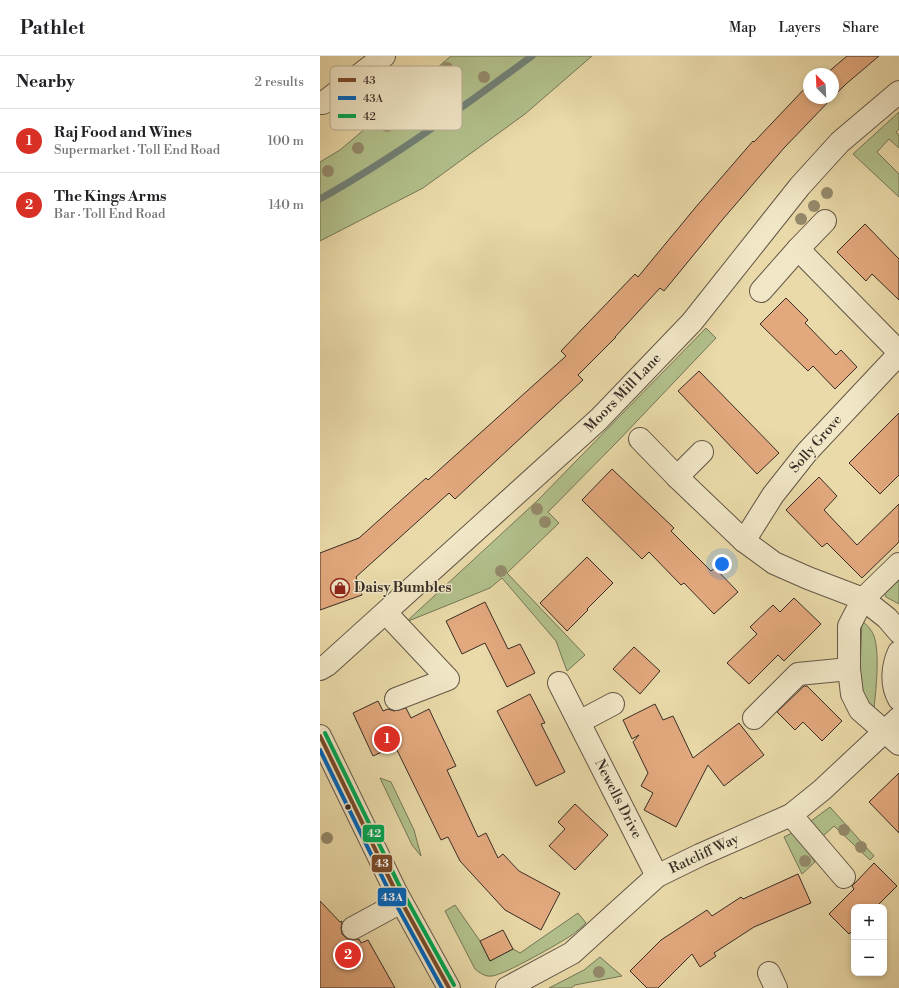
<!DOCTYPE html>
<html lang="en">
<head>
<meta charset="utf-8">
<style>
  :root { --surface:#fff; --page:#f2f2f2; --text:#202124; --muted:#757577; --line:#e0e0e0; --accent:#d93025 }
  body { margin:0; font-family:"Libre Bodoni",serif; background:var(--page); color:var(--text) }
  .controls { position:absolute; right:12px; bottom:12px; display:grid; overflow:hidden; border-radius:8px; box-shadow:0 2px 6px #0003 }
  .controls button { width:36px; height:36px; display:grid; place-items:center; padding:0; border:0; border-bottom:1px solid var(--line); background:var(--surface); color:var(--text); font:20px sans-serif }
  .compass { position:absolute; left:483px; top:12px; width:36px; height:36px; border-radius:50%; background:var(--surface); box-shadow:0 2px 6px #0003; rotate:336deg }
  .you { position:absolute; left:402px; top:508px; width:14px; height:14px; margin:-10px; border:3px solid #fff; border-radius:50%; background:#1a73e8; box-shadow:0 0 0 6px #1a73e833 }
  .badge { display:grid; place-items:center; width:26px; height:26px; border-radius:50%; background:var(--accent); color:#fff; font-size:13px; font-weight:700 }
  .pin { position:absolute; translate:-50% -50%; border:2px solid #fff; box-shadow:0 1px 4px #0006 }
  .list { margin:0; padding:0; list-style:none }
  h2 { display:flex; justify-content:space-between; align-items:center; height:52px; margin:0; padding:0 16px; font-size:17px }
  h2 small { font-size:13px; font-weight:400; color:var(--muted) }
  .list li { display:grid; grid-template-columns:26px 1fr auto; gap:12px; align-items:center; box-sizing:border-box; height:64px; padding:0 16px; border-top:1px solid var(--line) }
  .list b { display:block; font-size:15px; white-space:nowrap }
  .list p { margin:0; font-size:13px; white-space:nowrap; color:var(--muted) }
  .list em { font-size:13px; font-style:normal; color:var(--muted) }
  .map { position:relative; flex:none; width:579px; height:932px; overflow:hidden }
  header { display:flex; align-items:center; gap:24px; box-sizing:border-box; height:56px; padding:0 20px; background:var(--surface); border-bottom:1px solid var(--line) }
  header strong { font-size:19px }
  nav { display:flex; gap:22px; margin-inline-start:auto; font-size:14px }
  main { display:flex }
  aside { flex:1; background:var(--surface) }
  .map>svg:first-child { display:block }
</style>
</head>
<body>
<header>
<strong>Pathlet</strong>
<nav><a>Map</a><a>Layers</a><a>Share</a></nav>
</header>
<main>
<aside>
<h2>Nearby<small>2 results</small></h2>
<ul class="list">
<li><span class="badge">1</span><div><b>Raj Food and Wines</b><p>Supermarket · Toll End Road</p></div><em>100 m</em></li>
<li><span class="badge">2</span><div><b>The Kings Arms</b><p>Bar · Toll End Road</p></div><em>140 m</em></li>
</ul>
</aside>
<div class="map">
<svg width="579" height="932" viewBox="0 0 579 932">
  <rect width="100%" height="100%" fill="#eadaa9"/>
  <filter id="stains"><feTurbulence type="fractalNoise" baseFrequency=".005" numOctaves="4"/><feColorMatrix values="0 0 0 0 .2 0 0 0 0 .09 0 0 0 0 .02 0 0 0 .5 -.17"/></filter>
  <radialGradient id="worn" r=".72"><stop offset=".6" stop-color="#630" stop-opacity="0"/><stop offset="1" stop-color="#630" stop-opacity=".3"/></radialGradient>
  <!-- green -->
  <g fill="#b2c18c" stroke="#757759">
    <path d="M131,0h141l-67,58 -102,74 -103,53v-79l20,-12z"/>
    <path d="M579,56v17l-3,3 3,4v12l-10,-9 -12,13 22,22v23l-46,-43z"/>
    <path d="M386,272l10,10 -98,103 -70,71 11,11 -52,50 78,82 -18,16 -11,-30 -54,-63 -12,10 -84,34 131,-121z"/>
    <path d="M579,521v27l-13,-7 -2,-5z"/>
    <path d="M542,565c5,4 9,8 12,15 6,17 2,54 0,72l-15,-14z"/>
    <path d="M60,722l11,4 23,48 7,26 -9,-11z"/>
    <path d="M510,751l44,49 -4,4 -36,-34 -12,11 -11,-16z"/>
    <path d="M474,776l21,30 -13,12 -18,-37z"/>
    <path d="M135,849l25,36 10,20 23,-12 7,4 58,-40 8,10c-4,4 -9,8 -14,12 -12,8 -68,40 -80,41 -7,1 -12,-3 -17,-7l-30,-58z"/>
    <path d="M280,901l22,19 -47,9 -4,3h-22l35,-18z"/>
  </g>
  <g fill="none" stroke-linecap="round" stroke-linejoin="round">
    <!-- stream -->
    <path stroke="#728278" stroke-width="7" d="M0,143c75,-42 143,-92 212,-143"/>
  </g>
  <!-- building -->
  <g fill="#e3a97e" stroke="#382d26">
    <path d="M527,0h32l-33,28 -13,13v-23h-7z"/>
    <path d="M489,28v14h23l-48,50 -61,71 -59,72 -4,-3 -45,49h1l-38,38 5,5 -128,119 -6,-6 -93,84 6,18 -42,15v-57l39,-15 67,-60 2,2 138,-124 -5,-5 74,-77 3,3 57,-69 58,-67 1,1z"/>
    <path d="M545,168l34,35v41l-27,-26 -6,7 -29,-29z"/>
    <path d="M466,242l22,22 -3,3 31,32 5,-5 16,17 -22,22 -22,-23 -5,5 -48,-47z"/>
    <path d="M379,315l80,82 -22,21 -79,-83z"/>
    <path d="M579,357v62l-19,19 -31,-31z"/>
    <path d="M292,413l62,59 -3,3 40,40 4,-3 23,24 -24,22 -30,-31 -3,2 -32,-33 -7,7 -60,-59z"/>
    <path d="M499,421l18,19 -13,14 33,35 42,-41v38l-37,36 -35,-35 -5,4 -36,-37z"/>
    <path d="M267,501l26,26 -26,26 1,1 -21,21 -27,-28z"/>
    <path d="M474,542l27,26 -37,37 -6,-6 -29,29 -22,-21 30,-29 -7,-7 23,-22 7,7z"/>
    <path d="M165,546l23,47 12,-5 15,29 -28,14 -22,-44 -23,11 -16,-33z"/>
    <path d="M314,591l26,24 -20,23 -27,-25z"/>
    <path d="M484,630h3l35,35 -20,20 -19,-19 -8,8 -18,-18z"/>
    <path d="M210,638l15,29 -4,1 24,48 -29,14 -39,-75z"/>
    <path d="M58,645l5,10 5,-2 6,2 12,-3 5,10 18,-9 27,57 -9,4 31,67 8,-4 12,25 5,-4 16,17 41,22 -19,37 -36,-20 -45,-49 -12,-24 -7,3 -46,-94 -22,10 -20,-43z"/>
    <path d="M335,648l8,16 10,-4 20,42 46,-35 25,32 -40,31 -16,-21 -32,62 -32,-17 9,-17 -12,-7 7,-13 -15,-31 6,-7 -7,4 -9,-19z"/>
    <path d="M579,717v60l-30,-31z"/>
    <path d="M255,748l33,31 -33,35 -26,-24 16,-17 -7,-7z"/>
    <path d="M554,807l23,23 -21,21h-22v22l-5,5 -20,-20 25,-25 -2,-3 4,-4z"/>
    <path d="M478,818l13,29 -57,24 -40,26 2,3 -16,11 -8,-13 -34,34h-11l-17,-17 31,-31 46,-30 5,6 29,-19 2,2z"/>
    <path d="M0,845l20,21 2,-1 -1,7 1,6 4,4 6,2 7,-1 2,4 7,-3 27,48h-75z"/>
    <path d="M183,874l10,19 -23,12 -10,-20z"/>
  </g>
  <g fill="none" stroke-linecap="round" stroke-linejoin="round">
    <defs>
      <g id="minor">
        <path d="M0,47h3l61,-47"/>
        <path d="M505,165l-27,28 101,103"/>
        <path d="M441,235l37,-42"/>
        <path d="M320,383l37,38 67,64 30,22 34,15 55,21 24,19 12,14"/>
        <path d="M357,421l25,-25"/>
        <path d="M424,485l29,-46 34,-43 92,-98"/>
        <path d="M579,508l-36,35 -14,27v43l3,25 8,16 39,34"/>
        <path d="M66,557l62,66 -52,20"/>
        <path d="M579,596c-7,15 -8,33 0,47"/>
        <path d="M0,613l7,-4 272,-246 93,-97 108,-136 40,-44 59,-50"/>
        <path d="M239,627l98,193"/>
        <path d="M434,662l44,-44 51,-5"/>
        <path d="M259,666l34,-18"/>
        <path d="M0,680l76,156 53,96"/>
        <path d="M471,759l53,62"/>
        <path d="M33,872l48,-26"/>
        <path d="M449,917l7,15"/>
        <path d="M187,932l65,-35 85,-77 43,-21 91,-40 31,-25 77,-72"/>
      </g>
    </defs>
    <!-- minor casing -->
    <use href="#minor" stroke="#645847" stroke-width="24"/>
    <!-- minor -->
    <use href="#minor" stroke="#f1e7c7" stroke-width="22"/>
    <defs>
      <path id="bus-1" d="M0,680l76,156 53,96"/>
      <path id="bus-2" d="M0,694l71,145 51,93"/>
      <path id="bus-3" d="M5,677l76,156 53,96"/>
    </defs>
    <!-- bus-1 casing -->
    <use href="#bus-1" stroke="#f1e7c7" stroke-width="7"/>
    <!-- bus-2 casing -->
    <use href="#bus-2" stroke="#f1e7c7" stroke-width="7"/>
    <!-- bus-3 casing -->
    <use href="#bus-3" stroke="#f1e7c7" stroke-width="7"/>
    <!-- bus-1 -->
    <use href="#bus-1" stroke="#7a4b2a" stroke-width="4"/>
    <!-- bus-2 -->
    <use href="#bus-2" stroke="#0065bd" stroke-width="4"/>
    <!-- bus-3 -->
    <use href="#bus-3" stroke="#00a651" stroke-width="4"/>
  </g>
  <!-- trees -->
  <g fill="#958b6c">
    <circle cx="127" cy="12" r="6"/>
    <circle cx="164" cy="21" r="6"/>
    <circle cx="67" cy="70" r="6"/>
    <circle cx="38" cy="92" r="6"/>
    <circle cx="8" cy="115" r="6"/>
    <circle cx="507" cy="137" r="6"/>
    <circle cx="494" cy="150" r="6"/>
    <circle cx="481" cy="163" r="6"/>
    <circle cx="217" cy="453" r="6"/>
    <circle cx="225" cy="466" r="6"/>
    <circle cx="181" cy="515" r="6"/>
    <circle cx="524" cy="774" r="6"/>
    <circle cx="7" cy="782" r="6"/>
    <circle cx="541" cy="791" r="6"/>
    <circle cx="485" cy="805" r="6"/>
    <circle cx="279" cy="916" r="6"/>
  </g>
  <!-- icons -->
  <defs>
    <symbol id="shop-ring" viewBox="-11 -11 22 22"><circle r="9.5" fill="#f1e7c7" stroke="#8f2418" stroke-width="1.5"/><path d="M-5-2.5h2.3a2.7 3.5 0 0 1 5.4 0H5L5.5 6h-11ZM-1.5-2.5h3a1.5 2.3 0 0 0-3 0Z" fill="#8f2418"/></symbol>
  </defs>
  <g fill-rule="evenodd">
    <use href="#shop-ring" x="9" y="521" width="22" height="22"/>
  </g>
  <!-- markers -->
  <circle fill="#382d26" stroke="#f1e7c7" stroke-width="1.5" cx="28" cy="751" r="3.5"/>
  <g text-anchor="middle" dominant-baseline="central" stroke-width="3" stroke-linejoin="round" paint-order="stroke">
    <!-- street labels -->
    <g font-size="14" fill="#382d26" stroke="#f1e7c7">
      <text transform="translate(303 337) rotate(-46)">Moors Mill Lane</text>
      <text transform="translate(496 388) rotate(-49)">Solly Grove</text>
      <text transform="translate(298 743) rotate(63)">Newells Drive</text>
      <text transform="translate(384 798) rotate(-25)">Ratcliff Way</text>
    </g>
    <!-- poi labels -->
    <g font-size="14" font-weight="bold" fill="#382d26" stroke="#f1e7c7" text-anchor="start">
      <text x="34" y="532">Daisy Bumbles</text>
    </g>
  </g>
  <!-- legend -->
  <rect x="10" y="10" width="132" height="64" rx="6" fill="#f1e7c7" stroke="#baaf97" stroke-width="1"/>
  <rect x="18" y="22" width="18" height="4" fill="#7a4b2a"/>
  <rect x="18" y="40" width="18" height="4" fill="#0065bd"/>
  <rect x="18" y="58" width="18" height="4" fill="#00a651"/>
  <g font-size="11" fill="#382d26">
    <text x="43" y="28">43</text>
    <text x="43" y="46">43A</text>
    <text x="43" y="64">42</text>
  </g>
  <g stroke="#f1e7c7" stroke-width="1.5">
    <rect x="42" y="768" width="23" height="19" rx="4" fill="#00a651"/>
    <rect x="51" y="798" width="22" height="19" rx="4" fill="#7a4b2a"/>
    <rect x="57" y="831" width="30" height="20" rx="4" fill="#0065bd"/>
  </g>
  <g font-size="11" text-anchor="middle" font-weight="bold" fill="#fff">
    <text x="54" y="781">42</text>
    <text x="62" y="811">43</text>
    <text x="72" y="845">43A</text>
  </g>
  <rect width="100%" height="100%" filter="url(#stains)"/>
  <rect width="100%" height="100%" fill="url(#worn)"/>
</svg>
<div class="controls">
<button>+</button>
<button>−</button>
</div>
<svg class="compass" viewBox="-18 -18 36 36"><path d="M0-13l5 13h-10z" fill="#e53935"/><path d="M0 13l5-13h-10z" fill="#757577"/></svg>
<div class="you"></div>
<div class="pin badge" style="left:67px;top:683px">1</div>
<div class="pin badge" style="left:28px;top:899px">2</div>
</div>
</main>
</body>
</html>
